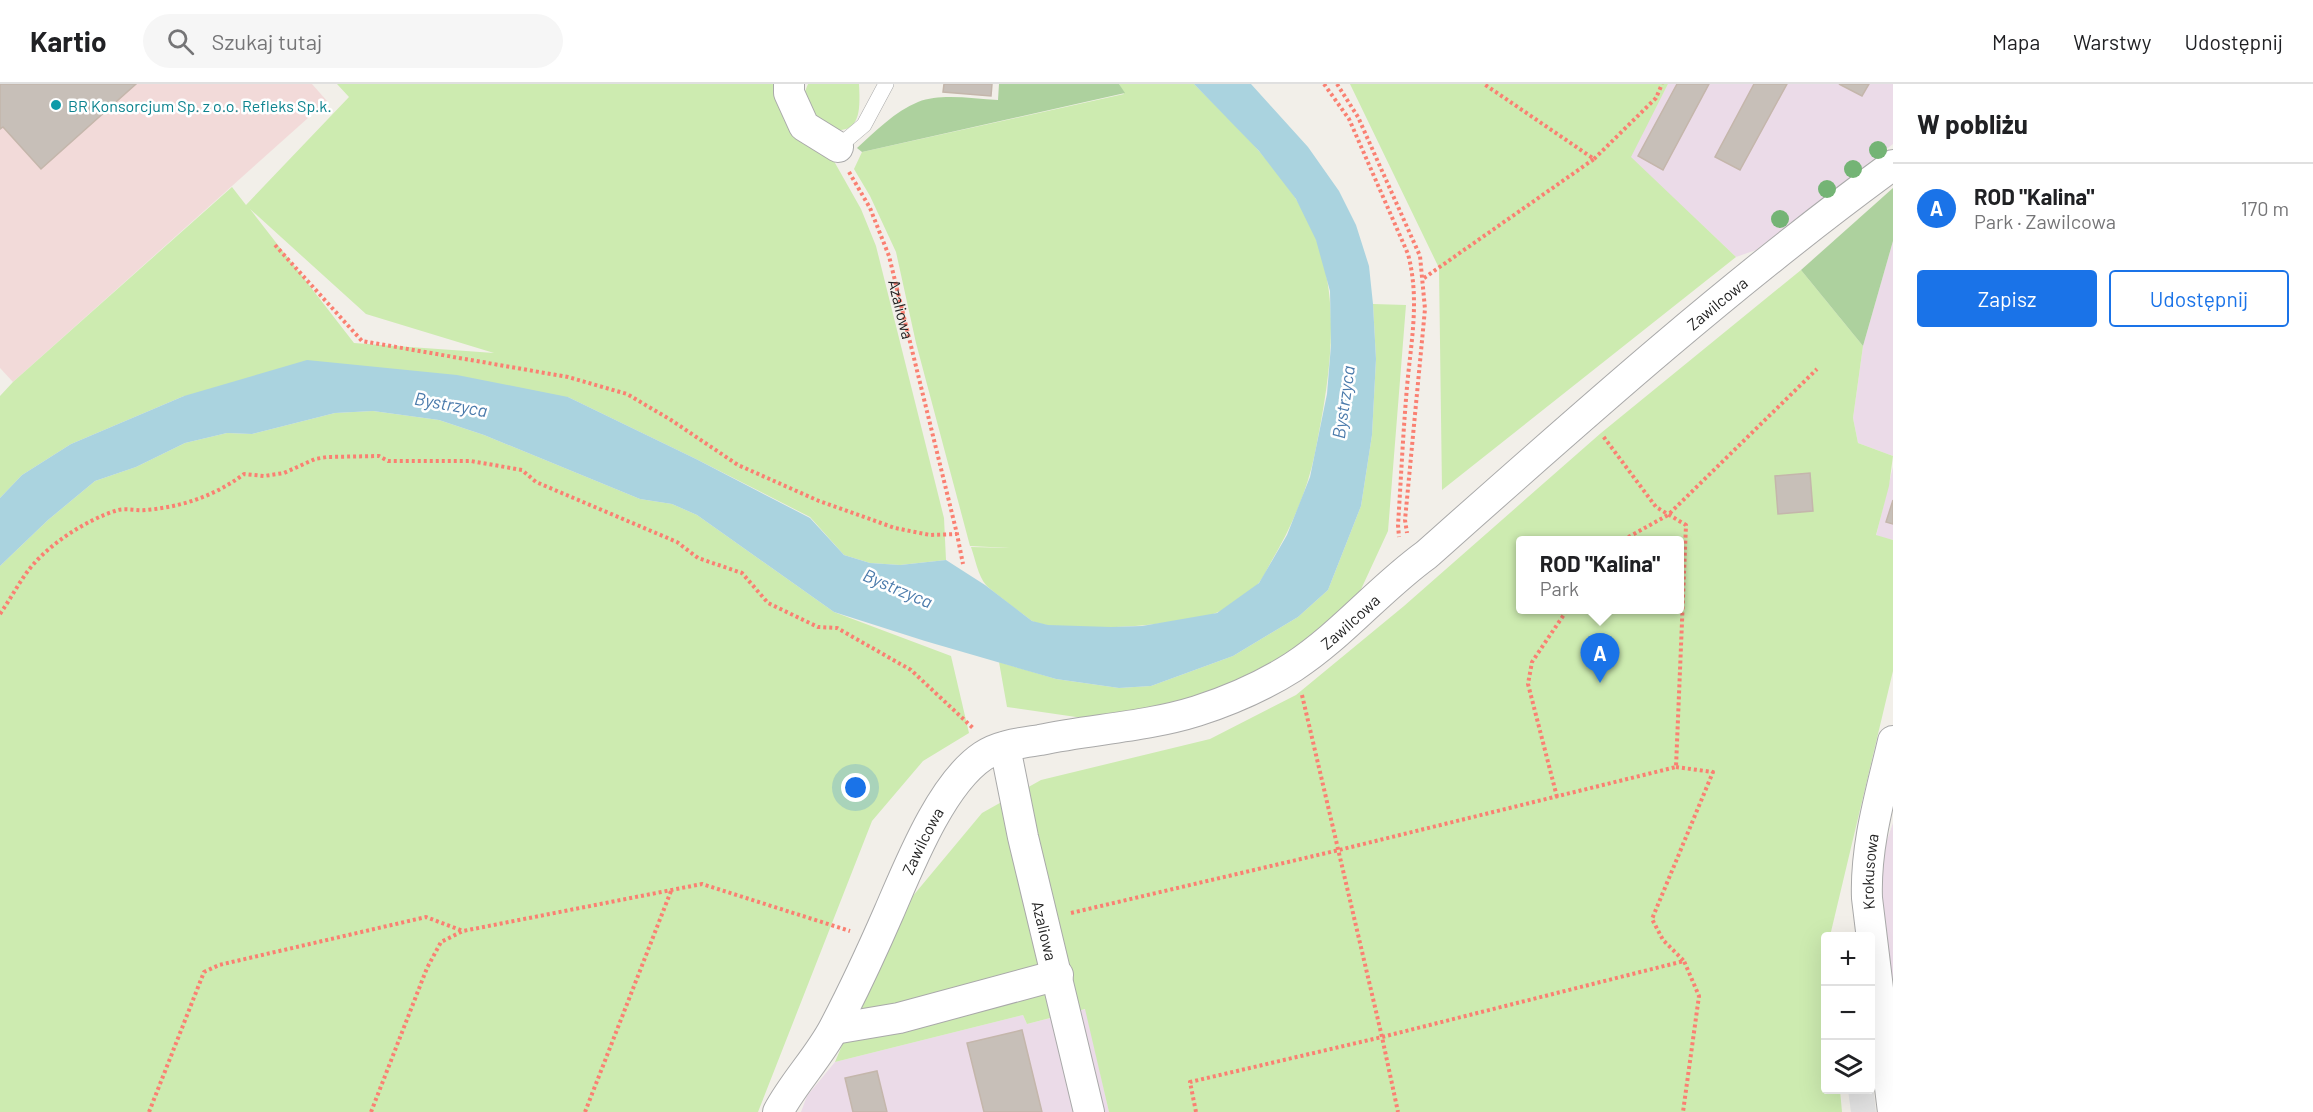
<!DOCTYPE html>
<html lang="pl">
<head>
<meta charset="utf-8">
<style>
  :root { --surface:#fff; --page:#f6f6f6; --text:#202124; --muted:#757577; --line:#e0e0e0; --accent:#1a73e8 }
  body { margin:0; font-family:Barlow,sans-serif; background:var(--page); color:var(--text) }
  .controls { position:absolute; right:18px; bottom:18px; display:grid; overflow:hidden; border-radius:6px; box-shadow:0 6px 24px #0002 }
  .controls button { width:54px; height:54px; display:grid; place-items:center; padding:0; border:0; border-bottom:2px solid var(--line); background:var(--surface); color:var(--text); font:30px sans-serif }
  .you { position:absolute; left:856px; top:704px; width:21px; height:21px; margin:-15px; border:4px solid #fff; border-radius:50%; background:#1a73e8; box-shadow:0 0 0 9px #1a73e833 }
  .badge { display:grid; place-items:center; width:39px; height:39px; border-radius:50%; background:var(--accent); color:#fff; font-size:20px; font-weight:700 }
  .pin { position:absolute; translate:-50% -50px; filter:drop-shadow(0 2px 3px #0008) }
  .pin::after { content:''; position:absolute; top:32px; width:21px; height:18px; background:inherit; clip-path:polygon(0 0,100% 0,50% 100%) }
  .popup { position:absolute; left:1516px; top:452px; width:168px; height:78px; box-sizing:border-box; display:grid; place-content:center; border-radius:6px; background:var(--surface); filter:drop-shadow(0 2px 4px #0005); font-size:20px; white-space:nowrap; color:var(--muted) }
  .popup b { font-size:22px; color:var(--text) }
  .popup::after { content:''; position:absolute; left:50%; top:100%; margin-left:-12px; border:12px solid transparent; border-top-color:var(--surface) }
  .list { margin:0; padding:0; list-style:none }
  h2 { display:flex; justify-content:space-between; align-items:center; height:78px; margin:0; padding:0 24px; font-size:26px }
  h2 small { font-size:20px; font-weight:400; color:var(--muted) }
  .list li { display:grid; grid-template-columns:39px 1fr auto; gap:18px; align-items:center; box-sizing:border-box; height:90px; padding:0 24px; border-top:2px solid var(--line) }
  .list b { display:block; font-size:22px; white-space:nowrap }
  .list p { margin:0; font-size:20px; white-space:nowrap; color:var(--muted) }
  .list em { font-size:20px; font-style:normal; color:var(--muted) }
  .actions { display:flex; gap:12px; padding:18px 24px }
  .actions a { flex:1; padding:14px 0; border:2px solid var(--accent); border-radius:6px; text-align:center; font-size:21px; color:var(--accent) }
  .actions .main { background:var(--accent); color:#fff }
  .icon { flex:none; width:33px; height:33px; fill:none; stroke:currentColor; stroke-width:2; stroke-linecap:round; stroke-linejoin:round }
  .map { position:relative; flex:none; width:1893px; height:1028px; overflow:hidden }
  header { display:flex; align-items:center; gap:36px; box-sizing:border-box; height:84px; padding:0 30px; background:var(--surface); border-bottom:2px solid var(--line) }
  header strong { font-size:28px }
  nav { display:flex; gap:33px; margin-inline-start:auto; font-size:21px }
  .search { width:420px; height:54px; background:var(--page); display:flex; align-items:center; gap:15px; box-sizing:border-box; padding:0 21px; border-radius:33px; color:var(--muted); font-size:22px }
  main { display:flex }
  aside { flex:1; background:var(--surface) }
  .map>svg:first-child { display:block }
</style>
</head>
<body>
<header>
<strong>Kartio</strong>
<div class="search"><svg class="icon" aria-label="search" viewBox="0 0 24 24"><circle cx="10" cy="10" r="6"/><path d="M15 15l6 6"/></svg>Szukaj tutaj</div>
<nav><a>Mapa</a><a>Warstwy</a><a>Udostępnij</a></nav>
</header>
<main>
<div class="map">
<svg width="1893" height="1028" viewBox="0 0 1893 1028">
  <rect width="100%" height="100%" fill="#f2efe9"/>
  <!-- commercial -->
  <path fill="#f2dad9" d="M0,0h312l15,17 -314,281 -13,-14z"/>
  <!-- industrial -->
  <g fill="#ebdbe8">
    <path d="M1668,0h225v60l-137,106 -20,7 -106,-100z"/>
    <path d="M1893,157v215l-35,-13 -5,-25 10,-72z"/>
    <path d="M1893,383v73l-17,-4z"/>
    <path d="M1893,739v169l-15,-126z"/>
    <path d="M1086,925l23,103h-308l6,-16 28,-34 188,-47 4,9z"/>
  </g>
  <!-- grass -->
  <g fill="#cdebb0" fill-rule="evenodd">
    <path d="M337,0h448l-2,35 43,28 35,62 15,37 68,272 2,42 -46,5 -30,-2 -26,-8 -34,-38 -114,-58 -128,-62 -384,-1 -113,48 -49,31 -22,23v-102l13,-14 219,-195 14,18 103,-108zM250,125l116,105 128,39 -140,-10z"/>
    <path d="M808,0h51c2,36 -1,53 -41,44l-14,-34z"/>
    <path d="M1119,0h75c36,36 74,72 102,115 51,79 36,168 19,254 -8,39 -24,75 -44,109 -4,7 -8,17 -14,23 -9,8 -30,24 -41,28 -32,12 -154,22 -184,8 -4,-3 -43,-32 -46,-36 -8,-9 -11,-27 -15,-38l39,1 -40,-2 -54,-203 -20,-91 -26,-56 -16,-27 8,-17 262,-58z"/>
    <path d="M1350,0h318l-37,73 105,100 -294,233 -3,-222z"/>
    <path d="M1801,186l62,76 -10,72 5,25 35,13 -4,30 -13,49 17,5v131l-63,265h-4v154h14l2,22h-733l-24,-103 -58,15 -4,-9 -188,47 62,-147 85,-102 59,-33 169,-41 86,-44 108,-89 197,-173zM1520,456h160v70h-160z"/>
    <path d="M1373,220l33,1 -18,226 -31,67 -45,40 -64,41 -87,30 -78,9 -76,-11 -8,-45 57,17 63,9 32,-2 82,-30 65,-39 30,-27 33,-84 11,-71 4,-76z"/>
    <path d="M373,327l66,9 45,15 156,64 32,5 25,11 137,97 117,44 18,77 -46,28 -51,60 -114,291h-758v-546l48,-46 47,-39 41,-14 49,-24 42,-10 25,1 83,-21z"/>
  </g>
  <!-- forest -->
  <g fill="#add19e">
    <path d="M999,0h120l6,9 -263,59 -5,-4c18,-16 38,-37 61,-46 24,-9 54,-3 80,-2z"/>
    <path d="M1893,104v53l-30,105 -62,-76z"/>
  </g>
  <!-- parking -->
  <path fill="#e2e2e2" d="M1871,984l5,44h-25l-3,-22h22z"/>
  <!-- water -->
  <path fill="#aad3df" d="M1194,0h57l57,63 31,44 17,34 13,41 4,38 3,55 -4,76 -11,71 -33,84 -30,27 -65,39 -82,30 -32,2 -63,-9 -131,-38 -91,-29 -137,-97 -25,-11 -32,-5 -156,-64 -45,-15 -66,-9 -38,2 -83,21 -25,-1 -42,10 -49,24 -41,14 -47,39 -48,46v-68l22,-23 49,-31 113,-48 123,-36 150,15 111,22 128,62 114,59 34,37 26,8 30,2 46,-5 39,25 47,36 16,4 63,2 31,-1 75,-13 42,-30 28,-48 23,-58 17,-83 4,-49 -1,-54 -14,-51 -20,-41 -37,-48z"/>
  <!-- building -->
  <g fill="#c7bfb8" stroke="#c4b6ab" stroke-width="1.5">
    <path d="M0,0h136l-95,85 -38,-42 -3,2z"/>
    <path d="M944,0h48l-1,12 -48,-4z"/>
    <path d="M1677,0h32l-46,86 -25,-14z"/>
    <path d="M1754,0h33l-47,86 -25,-13z"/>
    <path d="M1839,0h30l-7,12z"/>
    <path d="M1810,389l3,38 -35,3 -3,-38z"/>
    <path d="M1893,416v24l-7,-2z"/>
    <path d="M1022,946l20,82h-58l-17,-69z"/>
    <path d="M877,987l10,41h-34l-8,-34z"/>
  </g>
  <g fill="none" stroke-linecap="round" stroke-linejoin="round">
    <defs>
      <path id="service" d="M838,63l26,-22 22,-41"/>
      <g id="minor">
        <path d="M789,0v9l15,33 34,21"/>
        <path id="s2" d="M1005,663l18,90 66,275"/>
        <path d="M834,945l65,-11 159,-43"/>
        <path id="s3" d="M778,1028c16,-30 40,-54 56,-84 20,-38 38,-77 55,-116 20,-46 52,-128 94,-156 16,-11 38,-13 57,-16 52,-11 106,-13 157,-29 34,-11 66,-25 96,-44 49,-32 86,-78 133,-112 152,-135 304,-271 467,-390"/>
        <path id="s4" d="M1893,1028l-26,-214c-2,-53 14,-105 26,-157"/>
      </g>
    </defs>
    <!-- service casing -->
    <use href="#service" stroke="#a9a9a9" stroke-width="16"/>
    <!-- minor casing -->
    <use href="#minor" stroke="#a9a9a9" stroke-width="32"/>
    <!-- path -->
    <g stroke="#fa8072" stroke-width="4" stroke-dasharray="3 3" stroke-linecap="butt">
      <path d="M1324,0l25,35 59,135c12,46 3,87 -1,133 -4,46 -6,92 -9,138l1,12"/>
      <path d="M1337,0l21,33 62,139 5,53 -20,211 2,13"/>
      <path d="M1594,75l62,-61 6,-14"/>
      <path id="s1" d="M849,88l21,36 19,48 68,278 6,30"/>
      <path d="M275,161l87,96 206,36 59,17 44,26 67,45 81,36 76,27 35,7 27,-1"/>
      <path d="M1424,194l170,-119 -110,-75"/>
      <path d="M1623,456l45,-25 149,-146"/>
      <path d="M0,530c9,-13 16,-26 25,-39 19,-28 60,-55 93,-65 9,-2 19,1 28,0 35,-3 69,-14 98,-36l20,2 20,-3 31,-14 12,-2 52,-1 9,5h83l51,9 14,12 141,60 21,16 44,15 26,30 50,24 19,1 74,42 63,59"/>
      <path d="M1302,611l80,342 16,75"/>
      <path d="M1676,683l37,5 -61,147 11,21 21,21"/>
      <path d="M1557,713l-29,-113 4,-22 35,-52"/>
      <path d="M1071,829l268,-63 337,-83 10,-242 -30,-18 -53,-71"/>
      <path d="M149,1028l55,-140 15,-7 207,-48 37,14"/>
      <path d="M371,1028l56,-144 14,-26 22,-11 239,-47 148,47"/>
      <path d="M585,1028l86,-221"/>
      <path d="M1196,1028l-6,-30 192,-45 302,-76 15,35 -16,116"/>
    </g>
    <!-- service -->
    <use href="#service" stroke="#fff" stroke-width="15"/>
    <!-- minor -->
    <use href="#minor" stroke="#fff" stroke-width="30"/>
  </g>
  <!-- trees -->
  <g fill="#74b475">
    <circle cx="1878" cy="66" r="9"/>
    <circle cx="1853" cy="85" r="9"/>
    <circle cx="1827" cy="105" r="9"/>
    <circle cx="1780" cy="135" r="9"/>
  </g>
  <!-- markers -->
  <circle fill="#0f9aa8" stroke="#fff" stroke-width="2" cx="56" cy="21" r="6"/>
  <g text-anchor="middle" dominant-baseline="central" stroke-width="5" stroke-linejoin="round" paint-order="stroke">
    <!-- culture labels -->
    <g font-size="16" fill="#0d838f" stroke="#fff" text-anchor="start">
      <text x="68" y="21">BR Konsorcjum Sp. z o.o. Refleks Sp.k.</text>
    </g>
    <!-- street labels -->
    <g font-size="16" fill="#222" stroke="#fff">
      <text stroke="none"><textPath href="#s3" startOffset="1298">Zawilcowa</textPath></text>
      <text stroke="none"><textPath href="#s1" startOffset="148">Azaliowa</textPath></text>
      <text stroke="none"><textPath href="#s3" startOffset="812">Zawilcowa</textPath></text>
      <text stroke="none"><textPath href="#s3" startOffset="308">Zawilcowa</textPath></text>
      <text stroke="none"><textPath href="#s4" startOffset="242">Krokusowa</textPath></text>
      <text stroke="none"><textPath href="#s2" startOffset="188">Azaliowa</textPath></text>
    </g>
    <!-- water labels -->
    <g font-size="18" font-style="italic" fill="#4a7aab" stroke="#fff">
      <text transform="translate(1343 318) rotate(-82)">Bystrzyca</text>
      <text transform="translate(451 320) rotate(10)">Bystrzyca</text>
      <text transform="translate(898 504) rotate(23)">Bystrzyca</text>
    </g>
  </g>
</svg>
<div class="controls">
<button>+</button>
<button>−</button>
<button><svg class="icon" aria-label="layers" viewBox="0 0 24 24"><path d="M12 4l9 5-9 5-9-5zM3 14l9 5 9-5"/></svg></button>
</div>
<div class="you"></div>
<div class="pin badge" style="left:1600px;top:599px">A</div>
<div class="popup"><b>ROD &quot;Kalina&quot;</b>Park</div>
</div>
<aside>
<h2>W pobliżu<small></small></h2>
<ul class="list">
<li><span class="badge">A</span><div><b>ROD &quot;Kalina&quot;</b><p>Park · Zawilcowa</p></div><em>170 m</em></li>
</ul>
<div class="actions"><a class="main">Zapisz</a><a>Udostępnij</a></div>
</aside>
</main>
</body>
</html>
